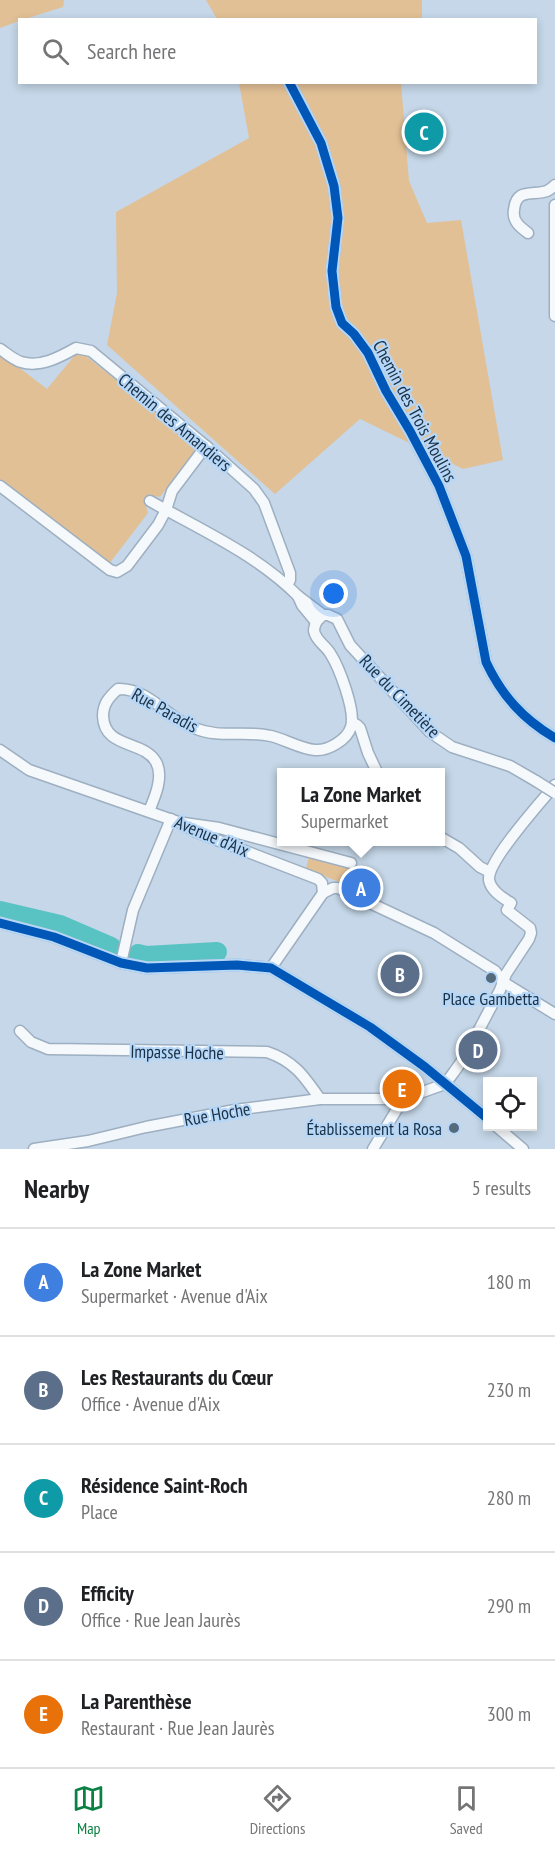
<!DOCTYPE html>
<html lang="en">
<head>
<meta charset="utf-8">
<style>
  :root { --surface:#fff; --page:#f6f6f6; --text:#202124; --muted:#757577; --line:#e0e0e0; --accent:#0b8043 }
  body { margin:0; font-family:"PT Sans Narrow",sans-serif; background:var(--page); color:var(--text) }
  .controls { position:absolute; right:18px; bottom:18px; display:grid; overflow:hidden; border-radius:0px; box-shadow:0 3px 9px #0003 }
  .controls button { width:54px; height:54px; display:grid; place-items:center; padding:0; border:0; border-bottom:2px solid var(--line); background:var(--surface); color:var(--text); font:30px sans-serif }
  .you { position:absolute; left:334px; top:594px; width:21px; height:21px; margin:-15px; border:4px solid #fff; border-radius:50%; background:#1a73e8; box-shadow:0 0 0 9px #1a73e833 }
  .badge { display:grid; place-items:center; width:39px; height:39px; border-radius:50%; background:var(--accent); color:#fff; font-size:20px; font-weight:700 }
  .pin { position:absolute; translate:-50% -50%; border:3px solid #fff; box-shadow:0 2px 6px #0006 }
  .popup { position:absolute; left:277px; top:768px; width:168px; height:78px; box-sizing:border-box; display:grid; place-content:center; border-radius:0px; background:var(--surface); filter:drop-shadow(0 2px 4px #0005); font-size:20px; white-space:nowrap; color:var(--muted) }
  .popup b { font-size:22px; color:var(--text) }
  .popup::after { content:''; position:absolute; left:50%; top:100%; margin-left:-12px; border:12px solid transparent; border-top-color:var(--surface) }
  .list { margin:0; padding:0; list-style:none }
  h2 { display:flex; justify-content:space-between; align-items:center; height:78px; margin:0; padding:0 24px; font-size:26px }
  h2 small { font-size:20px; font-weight:400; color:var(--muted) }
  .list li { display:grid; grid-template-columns:39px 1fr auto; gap:18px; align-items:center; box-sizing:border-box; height:108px; padding:0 24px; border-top:2px solid var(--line) }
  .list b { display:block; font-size:22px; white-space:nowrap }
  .list p { margin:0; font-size:20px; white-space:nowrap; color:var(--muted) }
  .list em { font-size:20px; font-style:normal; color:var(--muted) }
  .icon { flex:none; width:33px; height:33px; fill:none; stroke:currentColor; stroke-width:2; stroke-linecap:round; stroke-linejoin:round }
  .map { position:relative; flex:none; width:555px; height:1149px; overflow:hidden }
  .search { position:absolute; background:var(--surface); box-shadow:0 3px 9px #0003; left:18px; right:18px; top:18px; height:66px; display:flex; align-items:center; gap:15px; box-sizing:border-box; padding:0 21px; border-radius:0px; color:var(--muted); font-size:22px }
  .sheet { height:618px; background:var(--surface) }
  nav { display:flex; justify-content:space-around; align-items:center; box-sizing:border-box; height:84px; border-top:2px solid var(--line); background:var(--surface); font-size:16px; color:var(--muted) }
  nav a { display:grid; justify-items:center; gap:3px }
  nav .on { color:var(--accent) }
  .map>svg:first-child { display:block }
</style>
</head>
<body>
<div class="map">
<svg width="555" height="1149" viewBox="0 0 555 1149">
  <rect width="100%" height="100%" fill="#c5d7e8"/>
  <!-- green -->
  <g fill="#e2c096">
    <path d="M0,0h64l-1,7 -38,12 -5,1 -1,1 -19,7z"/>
    <path d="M206,0h216v19h-205z"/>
    <path d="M239,83h162l8,98 18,42 34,-3 42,240 -40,9 -103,-50 -85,75 -168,-149 10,-52 -1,-81 133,-74z"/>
    <path d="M0,353l47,36 28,-34 7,-2 118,93 -40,51 -6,-1 -8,10 2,7 -39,51 -109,-84z"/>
    <path d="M309,856l43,11 -5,18 -41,-16z"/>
  </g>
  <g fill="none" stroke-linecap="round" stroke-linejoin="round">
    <!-- river -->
    <g stroke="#58c3c2" stroke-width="20">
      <path d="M0,911l60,14 51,22"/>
      <path d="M138,954l8,2 71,-4"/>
    </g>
    <defs>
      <g id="minor">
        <path d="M289,82l32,61 13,43 4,32 -6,53 4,36 6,16 12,11 14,19 18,38 24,40 29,55 27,70 20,106c16,34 37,57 69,76"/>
        <path d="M555,205v111"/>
        <path d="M528,233c-8,-6 -16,-12 -14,-23 2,-23 20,-14 33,-19 2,-1 7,-5 8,-6"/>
        <path d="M0,349c6,4 14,11 21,13 19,6 39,-5 55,-14l15,3 115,95 48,43 10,14 26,70v7l-3,5"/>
        <path d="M0,486l110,84 7,2 10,-6 31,-41 8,-15 6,-19 34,-45"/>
        <path d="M150,501c51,29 106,53 148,95"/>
        <path d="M316,622l7,-7h5l9,4 13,26 80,87 22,15 58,19 26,15"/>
        <path d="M316,622l-14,-17 -4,-9 25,19"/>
        <path d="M353,723l4,2 3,3 8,25 9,19"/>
        <path d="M0,750l29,20 152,53 15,9 122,47 4,4 1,10"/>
        <path d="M149,811c6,-14 15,-35 7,-49 -12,-22 -52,-13 -53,-46 0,-12 6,-19 15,-27 31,-1 49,29 76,39 27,11 49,2 77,8 13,3 30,13 44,14 13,1 32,-10 36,-23 5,-16 -12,-60 -21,-74 -5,-8 -14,-12 -16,-22 0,-4 1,-5 2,-9"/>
        <path d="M184,823l35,5 132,35"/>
        <path d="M440,837l19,11 21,19 10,5"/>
        <path d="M0,923l54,14 67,26 26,5 90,-3 34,3 99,59 55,40 63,52"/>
        <path d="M121,963l12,-53 38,-91"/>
        <path d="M271,968l52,-75 10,-5h5l96,45 61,38 8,11 52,32"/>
        <path d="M20,1031l11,11 17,7 219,3c27,9 37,24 53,47"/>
        <path d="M496,1126l27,23"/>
        <path d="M34,1149l54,-8 58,-14 89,-17 85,-11h83"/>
        <path d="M373,1149l30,-50 42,-15 9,-12 10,-14 36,-68 6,-16 23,-35 2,-6 -1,-5 -23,-18 4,-7c-8,-5 -20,-12 -22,-23 -2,-19 52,-78 66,-95"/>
      </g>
    </defs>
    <!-- minor casing -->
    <use href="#minor" stroke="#9dafc0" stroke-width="13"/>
    <!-- minor -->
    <use href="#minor" stroke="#f6f9fc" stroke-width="10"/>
    <defs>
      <path id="minor-bridge" d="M536,781l19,12"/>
    </defs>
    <!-- minor-bridge casing -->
    <use href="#minor-bridge" stroke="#9dafc0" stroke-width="13" stroke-linecap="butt"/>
    <!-- minor-bridge -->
    <use href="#minor-bridge" stroke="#f6f9fc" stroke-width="10"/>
    <defs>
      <g id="cycleway">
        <path d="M289,82l32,61 13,43 4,32 -6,53 4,36 6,16 12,11 14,19 18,38 24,40 29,55 27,70 20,106c16,34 37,57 69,76"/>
        <path d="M0,923l54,14 67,26 26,5 90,-3 34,3 99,59 55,40 63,52"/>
      </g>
    </defs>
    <!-- cycleway casing -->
    <use href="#cycleway" stroke="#b6d7f7" stroke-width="13"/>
    <!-- cycleway -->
    <use href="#cycleway" stroke="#0057b8" stroke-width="9"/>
  </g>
  <!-- markers -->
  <g fill="#566a7e" stroke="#b6d7f7" stroke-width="2">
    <circle cx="491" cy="978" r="6"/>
    <circle cx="454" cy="1128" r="6"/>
  </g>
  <g text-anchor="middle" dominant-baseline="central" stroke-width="4.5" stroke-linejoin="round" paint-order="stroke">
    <!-- street labels -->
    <g font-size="18" fill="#1a3045" stroke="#b6d7f7">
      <text transform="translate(415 411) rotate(62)">Chemin des Trois Moulins</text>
      <text transform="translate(175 422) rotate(40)">Chemin des Amandiers</text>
      <text transform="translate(400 696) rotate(46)">Rue du Cimetière</text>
      <text transform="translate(165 710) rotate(29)">Rue Paradis</text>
      <text transform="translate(212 836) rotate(23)">Avenue d'Aix</text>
      <text transform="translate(177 1052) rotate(1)">Impasse Hoche</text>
      <text transform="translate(217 1114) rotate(-10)">Rue Hoche</text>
    </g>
    <!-- poi labels -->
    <g font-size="18" fill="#1a3045" stroke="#b6d7f7">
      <text x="491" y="998">Place Gambetta</text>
      <text x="442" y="1128" text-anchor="end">Établissement la Rosa</text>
    </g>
  </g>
</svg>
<div class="controls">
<button><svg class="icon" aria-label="locate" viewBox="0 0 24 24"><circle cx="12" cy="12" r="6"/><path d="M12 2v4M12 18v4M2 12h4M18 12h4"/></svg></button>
</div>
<div class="you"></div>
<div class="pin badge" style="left:361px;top:888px;background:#3f7fe0">A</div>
<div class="popup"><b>La Zone Market</b>Supermarket</div>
<div class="pin badge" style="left:400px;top:974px;background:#5c6f8a">B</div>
<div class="pin badge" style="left:424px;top:132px;background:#0f9aa8">C</div>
<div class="pin badge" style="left:478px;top:1050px;background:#5c6f8a">D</div>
<div class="pin badge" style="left:402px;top:1089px;background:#e8710a">E</div>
<div class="search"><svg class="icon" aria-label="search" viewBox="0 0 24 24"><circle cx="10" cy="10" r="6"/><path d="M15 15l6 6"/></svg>Search here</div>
</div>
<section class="sheet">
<h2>Nearby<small>5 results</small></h2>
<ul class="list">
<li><span class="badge" style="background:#3f7fe0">A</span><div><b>La Zone Market</b><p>Supermarket · Avenue d'Aix</p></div><em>180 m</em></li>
<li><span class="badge" style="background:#5c6f8a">B</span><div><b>Les Restaurants du Cœur</b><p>Office · Avenue d'Aix</p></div><em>230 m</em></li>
<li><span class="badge" style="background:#0f9aa8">C</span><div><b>Résidence Saint-Roch</b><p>Place</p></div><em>280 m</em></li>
<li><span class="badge" style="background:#5c6f8a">D</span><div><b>Efficity</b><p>Office · Rue Jean Jaurès</p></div><em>290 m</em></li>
<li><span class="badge" style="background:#e8710a">E</span><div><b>La Parenthèse</b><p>Restaurant · Rue Jean Jaurès</p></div><em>300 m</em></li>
</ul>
</section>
<nav>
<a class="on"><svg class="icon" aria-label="map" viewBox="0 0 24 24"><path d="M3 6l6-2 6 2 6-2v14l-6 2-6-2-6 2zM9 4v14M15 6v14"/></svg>Map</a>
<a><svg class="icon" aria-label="directions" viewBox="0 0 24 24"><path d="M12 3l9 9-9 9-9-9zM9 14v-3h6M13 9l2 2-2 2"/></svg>Directions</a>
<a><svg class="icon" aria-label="saved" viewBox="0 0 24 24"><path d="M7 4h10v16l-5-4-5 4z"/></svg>Saved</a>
</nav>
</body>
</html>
